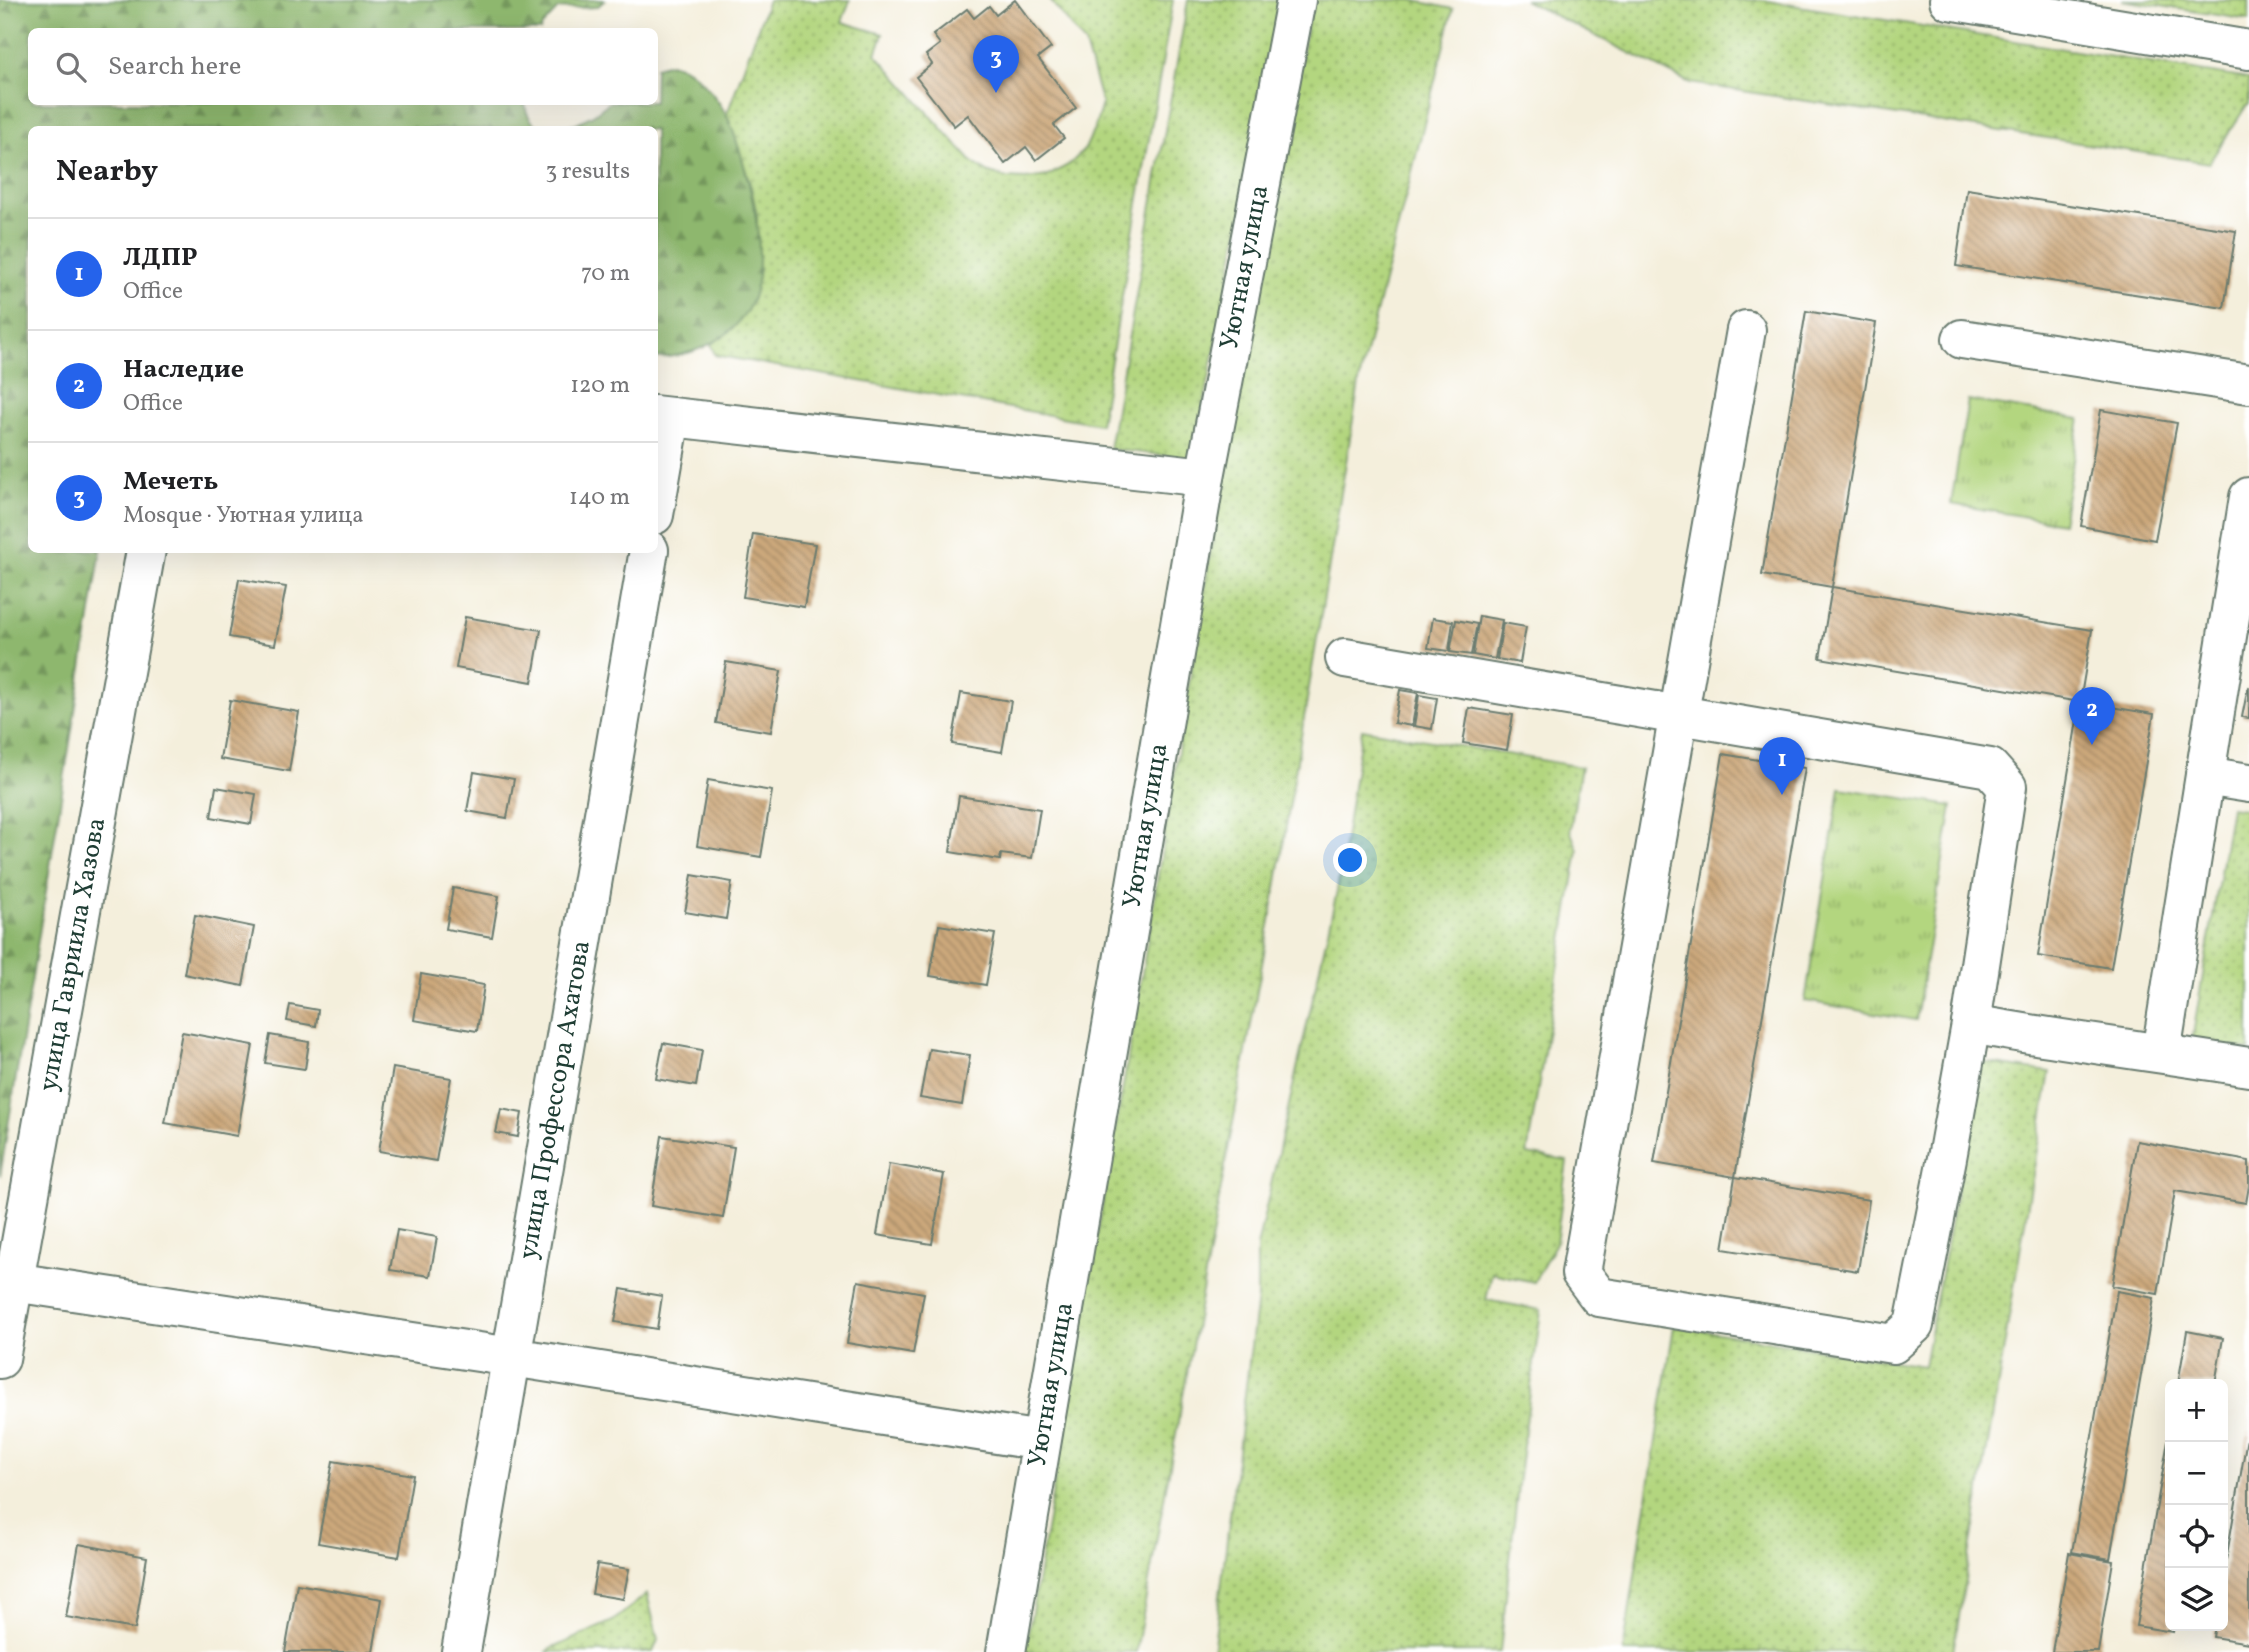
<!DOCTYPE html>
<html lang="en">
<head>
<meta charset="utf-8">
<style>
  :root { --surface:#fff; --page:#f6f6f6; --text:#202124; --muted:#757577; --line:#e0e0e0; --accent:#2563eb }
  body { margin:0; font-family:Vollkorn,serif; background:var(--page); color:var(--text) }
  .controls { position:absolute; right:21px; bottom:21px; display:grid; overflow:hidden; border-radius:10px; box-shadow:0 7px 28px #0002 }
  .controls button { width:63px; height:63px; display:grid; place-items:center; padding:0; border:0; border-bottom:2px solid var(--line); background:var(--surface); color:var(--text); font:35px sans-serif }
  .you { position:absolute; left:1351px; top:861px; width:24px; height:24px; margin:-18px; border:5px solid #fff; border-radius:50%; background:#1a73e8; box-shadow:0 0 0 10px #1a73e833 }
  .badge { display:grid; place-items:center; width:46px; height:46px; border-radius:50%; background:var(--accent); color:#fff; font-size:23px; font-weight:700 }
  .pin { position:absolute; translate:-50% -58px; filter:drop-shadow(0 2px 4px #0008) }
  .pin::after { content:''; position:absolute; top:37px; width:24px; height:21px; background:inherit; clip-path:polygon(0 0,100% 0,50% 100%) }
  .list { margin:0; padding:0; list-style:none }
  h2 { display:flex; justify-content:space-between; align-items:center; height:91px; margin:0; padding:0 28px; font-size:30px }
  h2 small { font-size:23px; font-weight:400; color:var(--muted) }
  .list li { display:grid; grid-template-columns:46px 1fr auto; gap:21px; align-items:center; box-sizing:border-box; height:112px; padding:0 28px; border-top:2px solid var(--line) }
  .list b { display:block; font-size:26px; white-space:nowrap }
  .list p { margin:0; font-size:23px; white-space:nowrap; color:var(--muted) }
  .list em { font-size:23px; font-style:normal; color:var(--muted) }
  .icon { flex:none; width:38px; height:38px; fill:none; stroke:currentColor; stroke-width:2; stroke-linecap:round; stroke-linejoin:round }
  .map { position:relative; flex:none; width:2249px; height:1652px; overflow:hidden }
  .search { position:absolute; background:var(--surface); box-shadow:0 7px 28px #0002; left:28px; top:28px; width:630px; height:77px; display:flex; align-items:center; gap:18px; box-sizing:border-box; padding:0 24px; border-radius:10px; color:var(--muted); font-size:26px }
  .panel { position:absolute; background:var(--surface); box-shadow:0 7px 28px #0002; left:28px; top:126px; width:630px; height:427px; border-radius:10px }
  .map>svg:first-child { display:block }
</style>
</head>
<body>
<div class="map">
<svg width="2249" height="1652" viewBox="0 0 2249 1652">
  <defs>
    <pattern id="grass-dots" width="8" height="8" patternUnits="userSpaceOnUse" patternTransform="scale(1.75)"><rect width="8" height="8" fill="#b3d67f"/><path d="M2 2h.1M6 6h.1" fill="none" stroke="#91af69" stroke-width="1.8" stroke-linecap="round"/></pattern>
    <pattern id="forest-firs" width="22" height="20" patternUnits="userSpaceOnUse" patternTransform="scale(1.75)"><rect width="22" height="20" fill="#8eb76e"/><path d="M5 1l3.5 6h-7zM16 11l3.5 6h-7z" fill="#73965b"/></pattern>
    <pattern id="park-tufts" width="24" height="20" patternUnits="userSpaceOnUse" patternTransform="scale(1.75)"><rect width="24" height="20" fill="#b3d67f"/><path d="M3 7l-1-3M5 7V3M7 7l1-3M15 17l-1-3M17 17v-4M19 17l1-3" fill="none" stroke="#91af69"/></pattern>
    <pattern id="building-back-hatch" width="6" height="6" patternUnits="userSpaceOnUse" patternTransform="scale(1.75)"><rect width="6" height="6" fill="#cca87b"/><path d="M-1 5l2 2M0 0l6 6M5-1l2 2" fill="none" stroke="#a58a66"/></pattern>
  </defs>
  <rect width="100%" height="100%" fill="#fff"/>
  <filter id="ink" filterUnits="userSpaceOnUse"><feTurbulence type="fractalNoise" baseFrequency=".0143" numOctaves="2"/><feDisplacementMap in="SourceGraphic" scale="14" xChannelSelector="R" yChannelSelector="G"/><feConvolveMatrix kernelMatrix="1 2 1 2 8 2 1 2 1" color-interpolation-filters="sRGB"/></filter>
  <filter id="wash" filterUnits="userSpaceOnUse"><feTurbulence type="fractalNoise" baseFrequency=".00686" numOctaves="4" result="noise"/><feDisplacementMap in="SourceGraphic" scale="28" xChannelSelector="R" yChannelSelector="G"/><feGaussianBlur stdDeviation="1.57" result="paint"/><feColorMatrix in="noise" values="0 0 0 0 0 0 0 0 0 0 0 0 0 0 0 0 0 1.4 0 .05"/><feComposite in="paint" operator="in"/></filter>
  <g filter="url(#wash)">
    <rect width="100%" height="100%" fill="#f4efdc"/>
    <!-- grass -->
    <g fill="url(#grass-dots)" stroke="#698a5a" stroke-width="2">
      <path d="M768,0h82l-8,22 41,12 -7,20 96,108 17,11 18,5 19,1 22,-3 22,-12 15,-15 10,-22 7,-23 -17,-60 -35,-44h123l-73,424 -385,-69 -4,-11 20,-14 26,-53v-62l-6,-28 -24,-73z"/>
      <path d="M1188,0h97l-92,459 -84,-10z"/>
      <path d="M1312,0h100l41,9 -93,368 -83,505 -141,770h-111l110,-635 87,-536z"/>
      <path d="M1524,0h238l487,79v25l-4,4 -36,55 -519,-80z"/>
      <path d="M2122,0h127v20z"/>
      <path d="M1362,729l219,38 -11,63 8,20 -51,304 40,7 -11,82 -22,39 -42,-9 -6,27 55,10 -22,166 -19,176h-287l44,-354v-51l80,-356z"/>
      <path d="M2231,807l18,3v240l-57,-9z"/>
      <path d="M1980,1062l70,10 -97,580h-330l51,-326 250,40z"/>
      <path d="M647,1594l11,46 -5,12h-106l3,-3 63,-28z"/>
    </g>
    <!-- forest -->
    <g fill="url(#forest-firs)" stroke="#567a51" stroke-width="2">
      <path d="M0,0h605l-8,7 -39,2 -16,17 -2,5 -508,1v70h493c0,12 7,23 19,27l-512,1v420h69l-101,626z"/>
      <path d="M670,63c5,2 11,3 15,5 13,7 32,30 39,43 8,12 11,27 16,40 13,44 34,124 3,166 -20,27 -56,40 -88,41l-1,-228 -99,-1 14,-2 24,-12 17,-13h44l1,-35z"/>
    </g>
    <!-- park -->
    <g fill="url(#park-tufts)" stroke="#698a5a" stroke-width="2">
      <path d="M1968,400l112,19 -18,104 -111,-19z"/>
      <path d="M1840,788l112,18 -36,214 -111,-19z"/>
    </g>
    <g id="blocks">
      <!-- building -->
      <g fill="url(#building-back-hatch)">
        <path d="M1015,0l36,48 -13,10 38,50 -22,17 10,13 -28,22 -10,-13 -21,17 -37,-49 -14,11 -38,-49 16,-13 -6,-9 14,-11 -7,-9 34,-26 7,9 15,-12 7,9z"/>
        <path d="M1967,189l269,42 -12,77 -268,-42z"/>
        <path d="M1806,311l70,12 -44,264 260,43 -12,72 -260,-44 12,-71 -70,-12z"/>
        <path d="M2101,410l76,13 -22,117 -74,-14z"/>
        <path d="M753,534l62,10 -11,63 -61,-10z"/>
        <path d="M239,579l47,8 -11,58 -46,-8z"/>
        <path d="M1479,616l23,4 -7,39 -22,-4z"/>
        <path d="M465,617l76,13 -9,52 -76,-14z"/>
        <path d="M1433,618l20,3 -4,30 -21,-3z"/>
        <path d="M1456,620l21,4 -6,31 -21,-3z"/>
        <path d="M1503,623l23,4 -6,36 -23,-4z"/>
        <path d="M726,662l55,9 -10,61 -55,-9z"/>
        <path d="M2248,687l1,1v30l-7,-1z"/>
        <path d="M1400,690l18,3 -6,33 -18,-3z"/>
        <path d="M961,693l50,8 -9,51 -50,-8z"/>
        <path d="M1419,695l18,3 -5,31 -18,-3z"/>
        <path d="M230,700l69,12 -10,59 -69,-12z"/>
        <path d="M2080,702l74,12 -43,254 -73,-12z"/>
        <path d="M1469,708l44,7 -6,35 -44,-7z"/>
        <path d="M1723,754l82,14 -70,409 134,23 -11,71 -135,-22 12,-72 -81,-14z"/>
        <path d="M474,772l40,7 -7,39 -40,-7z"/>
        <path d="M708,780l64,11 -11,66 -64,-11z"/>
        <path d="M216,787l40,7 -5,30 -40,-7z"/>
        <path d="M959,796l81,13 -8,49 -31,-4 -1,6 -50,-8z"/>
        <path d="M692,875l40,7 -6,37 -41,-7z"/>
        <path d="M453,888l46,8 -7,41 -46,-8z"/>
        <path d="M195,915l59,12 -11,59 -59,-12z"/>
        <path d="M939,925l56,9 -9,51 -56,-9z"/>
        <path d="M421,974l63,11 -7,46 -63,-11z"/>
        <path d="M290,1005l28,5 -2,16 -29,-5z"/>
        <path d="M182,1032l71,13 -16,91 -72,-13z"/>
        <path d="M270,1035l39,7 -4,27 -40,-6z"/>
        <path d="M663,1043l39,7 -6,36 -40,-7z"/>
        <path d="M929,1049l41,6 -8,50 -42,-7z"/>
        <path d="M393,1068l58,10 -15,83 -57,-10z"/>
        <path d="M501,1109l21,4 -4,24 -22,-4z"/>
        <path d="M662,1136l72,11 -11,71 -72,-12z"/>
        <path d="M2137,1141l112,20v25l-3,17 -71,-12 -17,103 -46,-8z"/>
        <path d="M889,1164l55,10 -12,70 -55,-9z"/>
        <path d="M397,1230l40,7 -7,39 -40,-6z"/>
        <path d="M858,1281l66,12 -11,61 -66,-11z"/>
        <path d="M621,1289l41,7 -5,33 -42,-7z"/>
        <path d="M2117,1291l37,7 -44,261 -38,-7z"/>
        <path d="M2187,1331l36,7 -8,46h-37z"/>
        <path d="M2248,1432l1,1v210l-36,-6 2,-11h8v-48z"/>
        <path d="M2169,1435l1,191h4l-1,6 -37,-6z"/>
        <path d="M333,1461l80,14 -14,82 -81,-14z"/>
        <path d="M79,1544l68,13 -12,72 -69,-12z"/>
        <path d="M2069,1553l44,8 -15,91h-46z"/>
        <path d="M597,1564l32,5 -6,30 -31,-5z"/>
        <path d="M297,1584l85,15 -9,53h-88z"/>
      </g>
    </g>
  </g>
  <g filter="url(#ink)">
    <use href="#blocks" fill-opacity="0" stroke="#6a7b6f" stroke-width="2"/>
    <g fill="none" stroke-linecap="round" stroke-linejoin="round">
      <defs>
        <g id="minor">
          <path d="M1949,0l300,50"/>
          <path d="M1746,330l-165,943 18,24 294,47 21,-19 33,-167 24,-134"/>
          <path d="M1962,339l287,45"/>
          <path d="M654,415l551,62"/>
          <path d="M654,515l17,-98"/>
          <path d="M1345,658l645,110 17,19 -36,237c92,17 185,28 278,43"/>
          <path d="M2205,776l44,7"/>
          <path d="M2161,1053l88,-556"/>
          <path d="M13,1282l499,75 529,84"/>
          <path id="s1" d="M0,1359l146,-809"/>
          <path id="s2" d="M461,1652l188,-1102"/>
          <path id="s3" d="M1006,1652l199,-1175 91,-477"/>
        </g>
      </defs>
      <!-- minor casing -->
      <use href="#minor" stroke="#6a7b6f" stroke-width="42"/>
      <!-- minor -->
      <use href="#minor" stroke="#fff" stroke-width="38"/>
    </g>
  </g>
  <g text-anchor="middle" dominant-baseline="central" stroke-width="5" stroke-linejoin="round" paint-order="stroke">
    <!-- street labels -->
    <g font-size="26" fill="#1f3d34" stroke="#fff">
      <text stroke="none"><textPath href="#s3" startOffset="1405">Уютная улица</textPath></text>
      <text stroke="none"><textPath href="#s3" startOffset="838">Уютная улица</textPath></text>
      <text stroke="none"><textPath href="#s1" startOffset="411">улица Гавриила Хазова</textPath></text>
      <text stroke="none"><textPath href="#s2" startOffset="560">улица Профессора Ахатова</textPath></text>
      <text stroke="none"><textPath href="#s3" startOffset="271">Уютная улица</textPath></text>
    </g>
  </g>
</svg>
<div class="controls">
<button>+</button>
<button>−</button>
<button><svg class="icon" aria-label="locate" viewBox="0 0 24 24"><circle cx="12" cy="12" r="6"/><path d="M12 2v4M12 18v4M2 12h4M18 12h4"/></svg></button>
<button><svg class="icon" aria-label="layers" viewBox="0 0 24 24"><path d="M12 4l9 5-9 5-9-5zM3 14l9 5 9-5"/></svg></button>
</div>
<div class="you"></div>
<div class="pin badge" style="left:1782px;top:795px">1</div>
<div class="pin badge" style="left:2092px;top:745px">2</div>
<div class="pin badge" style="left:996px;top:93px">3</div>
<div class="search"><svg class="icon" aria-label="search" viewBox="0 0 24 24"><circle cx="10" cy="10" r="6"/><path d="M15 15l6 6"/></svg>Search here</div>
<section class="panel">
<h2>Nearby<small>3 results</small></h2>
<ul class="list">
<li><span class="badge">1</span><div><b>ЛДПР</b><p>Office</p></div><em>70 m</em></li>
<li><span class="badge">2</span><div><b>Наследие</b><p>Office</p></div><em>120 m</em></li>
<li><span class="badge">3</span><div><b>Мечеть</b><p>Mosque · Уютная улица</p></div><em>140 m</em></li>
</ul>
</section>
</div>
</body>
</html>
